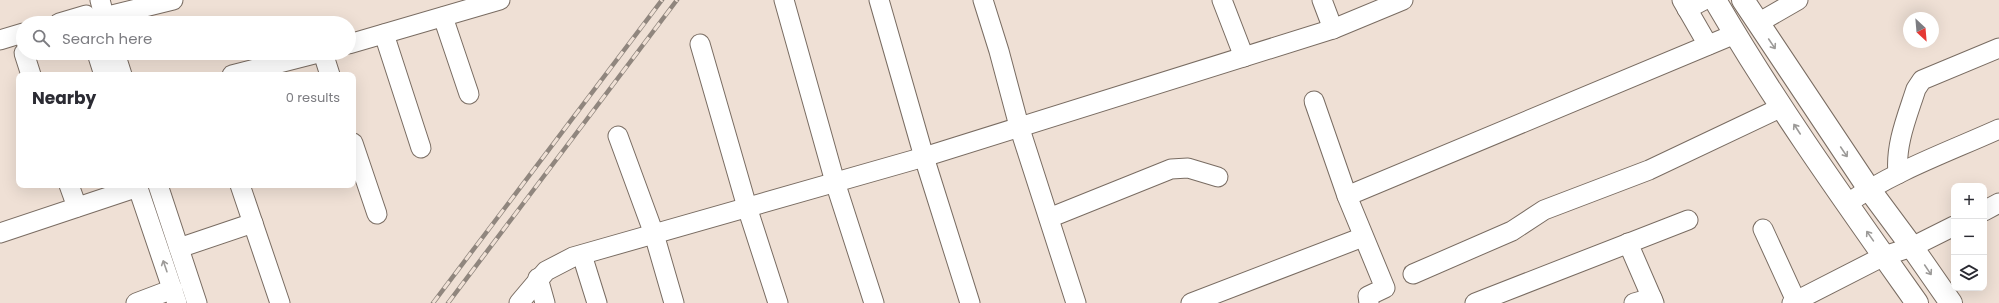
<!DOCTYPE html>
<html lang="en">
<head>
<meta charset="utf-8">
<style>
  :root { --surface:#fff; --page:#f2f2f3; --text:#2b2b33; --muted:#7c7c81; --line:#e1e1e2 }
  body { margin:0; font-family:Poppins,sans-serif; background:var(--page); color:var(--text) }
  .controls { position:absolute; right:12px; bottom:12px; display:grid; overflow:hidden; border-radius:8px; box-shadow:0 4px 16px #0002 }
  .controls button { width:36px; height:36px; display:grid; place-items:center; padding:0; border:0; border-bottom:1px solid var(--line); background:var(--surface); color:var(--text); font:20px sans-serif }
  .compass { position:absolute; left:1903px; top:12px; width:36px; height:36px; border-radius:50%; background:var(--surface); box-shadow:0 4px 16px #0002; rotate:154deg }
  .list { margin:0; padding:0; list-style:none }
  h2 { display:flex; justify-content:space-between; align-items:center; height:52px; margin:0; padding:0 16px; font-size:17px }
  h2 small { font-size:13px; font-weight:400; color:var(--muted) }
  .icon { flex:none; width:22px; height:22px; fill:none; stroke:currentColor; stroke-width:2; stroke-linecap:round; stroke-linejoin:round }
  .map { position:relative; flex:none; width:1999px; height:303px; overflow:hidden }
  .search { position:absolute; background:var(--surface); box-shadow:0 4px 16px #0002; left:16px; top:16px; width:340px; height:44px; display:flex; align-items:center; gap:10px; box-sizing:border-box; padding:0 14px; border-radius:22px; color:var(--muted); font-size:15px }
  .panel { position:absolute; background:var(--surface); box-shadow:0 4px 16px #0002; left:16px; top:72px; width:340px; height:116px; border-radius:8px }
  .map>svg:first-child { display:block }
</style>
</head>
<body>
<div class="map">
<svg width="1999" height="303" viewBox="0 0 1999 303">
  <rect width="100%" height="100%" fill="#efe0d5"/>
  <g fill="none" stroke-linecap="round" stroke-linejoin="round">
    <defs>
      <g id="minor">
        <path d="M100,0l6,23"/>
        <path d="M784,0l51,182 39,121"/>
        <path d="M879,0l45,157 46,146"/>
        <path d="M983,0l16,51 20,75 57,177"/>
        <path d="M1222,0l22,57"/>
        <path d="M1322,0l11,29"/>
        <path d="M1682,0l26,45"/>
        <path d="M1687,9l17,-9"/>
        <path d="M104,17l69,-17"/>
        <path d="M443,17l26,77"/>
        <path d="M59,23l27,-8"/>
        <path d="M1758,23l40,-23"/>
        <path d="M384,34l37,114"/>
        <path d="M0,40l23,-7"/>
        <path d="M349,44l151,-44"/>
        <path d="M700,44l47,163 31,96"/>
        <path d="M24,53l7,22"/>
        <path d="M97,53l7,22"/>
        <path d="M115,53l7,22"/>
        <path d="M323,53l7,22"/>
        <path d="M232,75l86,-22"/>
        <path d="M1314,101l33,95"/>
        <path d="M618,136l36,98 20,69"/>
        <path d="M353,143l24,71"/>
        <path d="M1898,174c-3,-29 9,-57 18,-85l6,-9 77,-32"/>
        <path d="M69,185l8,22"/>
        <path d="M137,185l40,118"/>
        <path d="M158,185l39,118"/>
        <path d="M240,185l40,118"/>
        <path d="M1848,203c46,-32 100,-51 151,-74"/>
        <path d="M1984,211l15,-8"/>
        <path d="M1049,218l122,-49 17,-1 30,9"/>
        <path d="M1763,229l33,72"/>
        <path d="M0,233l138,-46"/>
        <path d="M1628,243l26,60"/>
        <path d="M179,248l74,-25"/>
        <path d="M582,255l15,48"/>
        <path d="M1413,274l99,-43 32,-21 105,-40 133,-63"/>
        <path d="M538,278l7,25"/>
        <path d="M136,303l37,-14"/>
        <path d="M519,303l27,-32 27,-14 351,-100 409,-128 70,-29"/>
        <path d="M1191,303l172,-66"/>
        <path d="M1369,303l-1,-7 17,-8 -38,-92 388,-162"/>
        <path d="M1475,303l213,-83"/>
        <path d="M1634,303l18,-5"/>
        <path d="M1792,303l92,-47 28,-9 42,-21"/>
      </g>
      <g id="major">
        <path d="M1715,0c61,105 132,204 202,303"/>
        <path d="M1743,0l126,189 43,58 39,56"/>
      </g>
    </defs>
    <!-- minor casing -->
    <use href="#minor" stroke="#796c62" stroke-width="21"/>
    <!-- major casing -->
    <use href="#major" stroke="#796c62" stroke-width="24"/>
    <!-- minor -->
    <use href="#minor" stroke="#fff" stroke-width="19"/>
    <!-- major -->
    <use href="#major" stroke="#fff" stroke-width="22"/>
    <defs>
      <g id="rail">
        <path d="M433,303l229,-303"/>
        <path d="M448,303l229,-303"/>
      </g>
    </defs>
    <!-- rail casing -->
    <use href="#rail" stroke="#90867e" stroke-width="4.5"/>
    <!-- rail -->
    <use href="#rail" stroke="#efe0d5" stroke-width="3" stroke-dasharray="9" stroke-linecap="butt"/>
  </g>
  <!-- one-way arrows -->
  <defs><path id="oneway-shaft" d="M-6 0H5M1.5-3L5.5 0L1.5 3" fill="none" stroke-width="1.6" stroke-linecap="round" stroke-linejoin="round"/></defs>
  <g stroke="#9c9a98">
    <use href="#oneway-shaft" transform="translate(1772 44) rotate(56)"/>
    <use href="#oneway-shaft" transform="translate(1797 129) rotate(-123)"/>
    <use href="#oneway-shaft" transform="translate(1844 152) rotate(56)"/>
    <use href="#oneway-shaft" transform="translate(1870 236) rotate(-125)"/>
    <use href="#oneway-shaft" transform="translate(165 266) rotate(-109)"/>
    <use href="#oneway-shaft" transform="translate(1928 270) rotate(56)"/>
  </g>
</svg>
<div class="controls">
<button>+</button>
<button>−</button>
<button><svg class="icon" aria-label="layers" viewBox="0 0 24 24"><path d="M12 4l9 5-9 5-9-5zM3 14l9 5 9-5"/></svg></button>
</div>
<svg class="compass" viewBox="-18 -18 36 36"><path d="M0-13l5 13h-10z" fill="#e53935"/><path d="M0 13l5-13h-10z" fill="#7c7c81"/></svg>
<div class="search"><svg class="icon" aria-label="search" viewBox="0 0 24 24"><circle cx="10" cy="10" r="6"/><path d="M15 15l6 6"/></svg>Search here</div>
<section class="panel">
<h2>Nearby<small>0 results</small></h2>
<ul class="list">
</ul>
</section>
</div>
</body>
</html>
